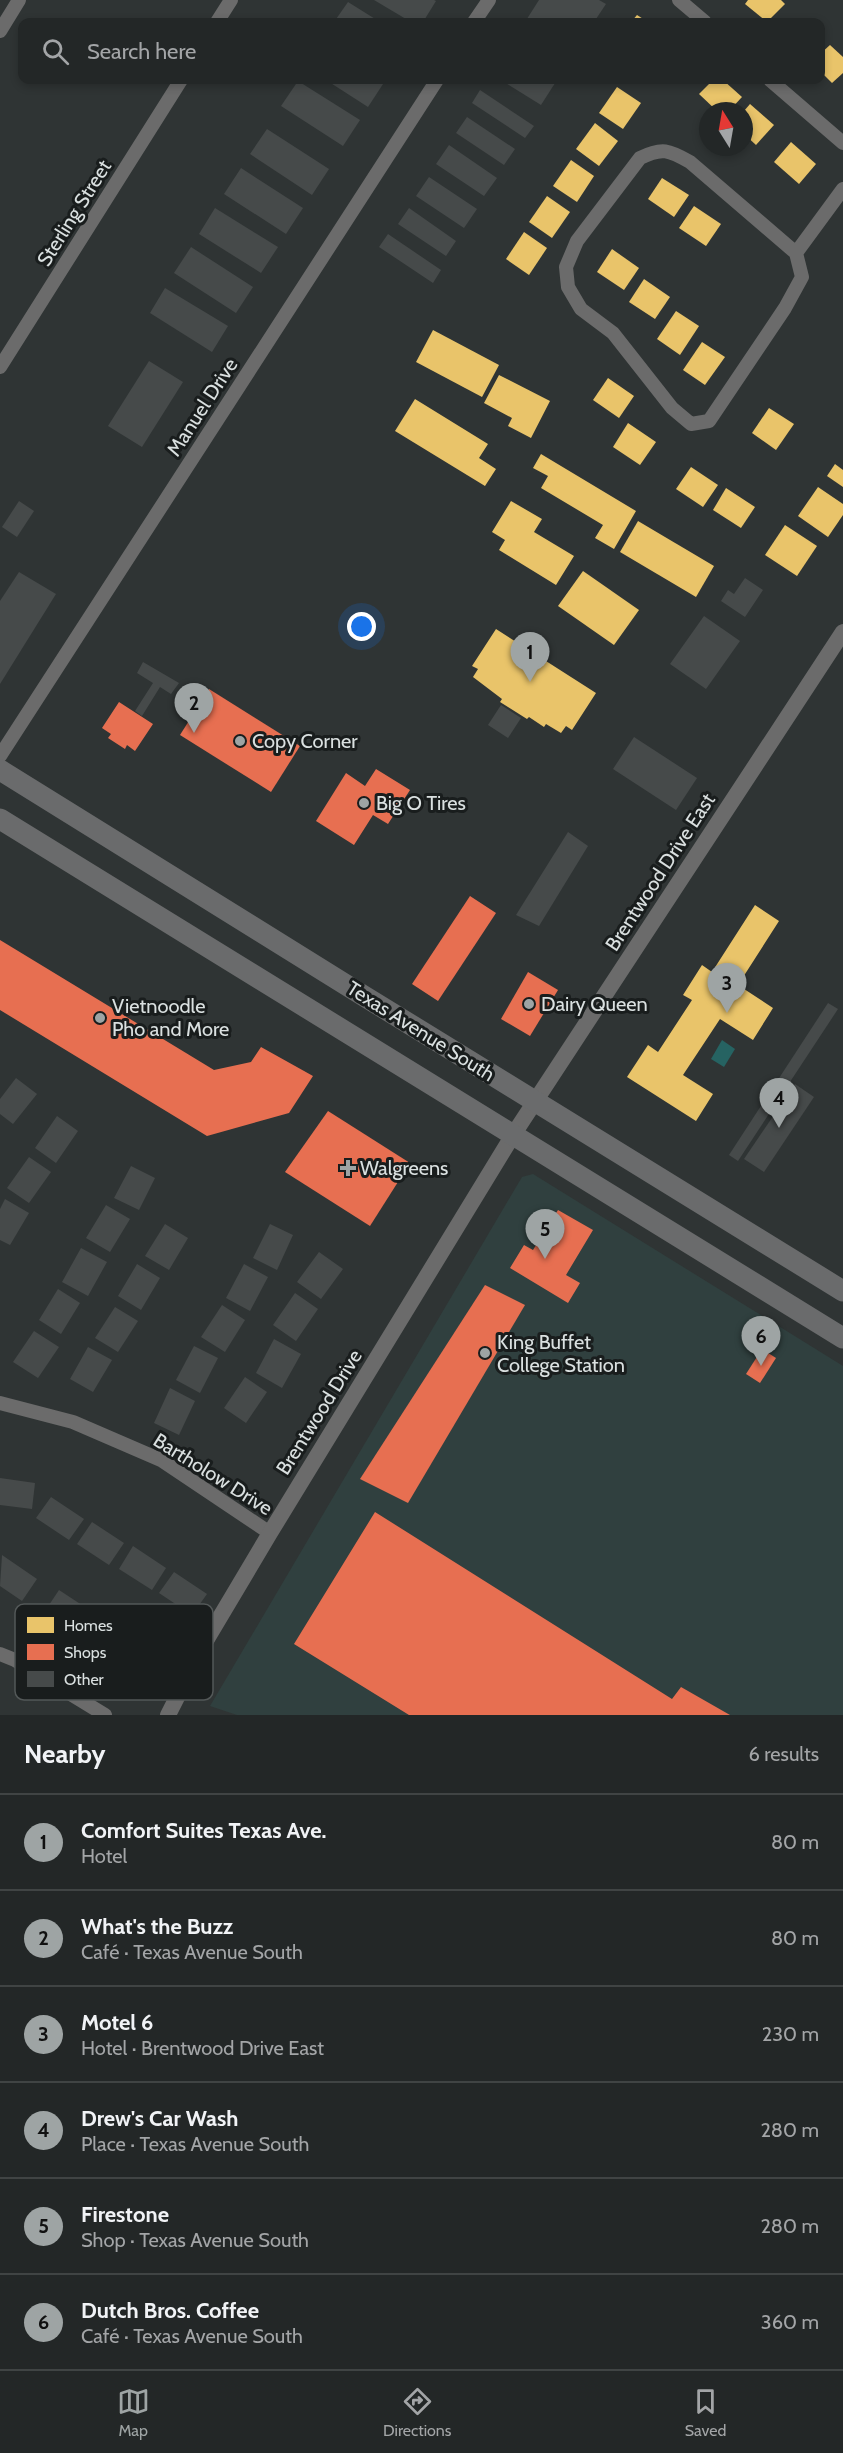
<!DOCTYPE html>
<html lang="en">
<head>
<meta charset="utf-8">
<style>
  :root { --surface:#232727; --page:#2b2f2f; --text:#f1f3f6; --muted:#a3a5a7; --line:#404444; --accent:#9ea4a4 }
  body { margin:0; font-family:Cabin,sans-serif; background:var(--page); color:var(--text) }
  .compass { position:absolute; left:699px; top:102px; width:54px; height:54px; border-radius:50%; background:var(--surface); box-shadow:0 3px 9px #0003; rotate:349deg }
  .you { position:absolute; left:362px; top:627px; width:21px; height:21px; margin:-15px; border:4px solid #fff; border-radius:50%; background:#1a73e8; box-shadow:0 0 0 9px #1a73e833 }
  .badge { display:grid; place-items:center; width:39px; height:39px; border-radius:50%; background:var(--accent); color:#111; font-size:20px; font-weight:700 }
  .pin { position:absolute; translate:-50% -50px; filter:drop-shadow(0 2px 3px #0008) }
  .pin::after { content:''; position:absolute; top:32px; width:21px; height:18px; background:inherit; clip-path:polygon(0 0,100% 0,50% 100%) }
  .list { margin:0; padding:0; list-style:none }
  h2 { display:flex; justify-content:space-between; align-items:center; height:78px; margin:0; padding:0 24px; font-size:26px }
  h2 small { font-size:20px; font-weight:400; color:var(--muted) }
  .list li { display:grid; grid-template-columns:39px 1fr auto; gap:18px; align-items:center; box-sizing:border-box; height:96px; padding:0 24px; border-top:2px solid var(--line) }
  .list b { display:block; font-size:22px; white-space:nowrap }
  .list p { margin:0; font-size:20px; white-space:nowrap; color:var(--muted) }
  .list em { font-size:20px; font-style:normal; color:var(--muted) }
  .icon { flex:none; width:33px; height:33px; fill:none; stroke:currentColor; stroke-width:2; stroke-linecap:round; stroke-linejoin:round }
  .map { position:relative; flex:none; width:843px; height:1715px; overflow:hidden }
  .search { position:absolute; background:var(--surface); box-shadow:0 3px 9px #0003; left:18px; right:18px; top:18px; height:66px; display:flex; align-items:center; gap:15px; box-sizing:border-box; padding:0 21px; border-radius:12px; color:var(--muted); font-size:22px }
  .sheet { height:654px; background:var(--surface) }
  nav { display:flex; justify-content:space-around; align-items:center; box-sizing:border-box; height:84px; border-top:2px solid var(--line); background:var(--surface); font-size:16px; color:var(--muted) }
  nav a { display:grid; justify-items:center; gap:3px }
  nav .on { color:var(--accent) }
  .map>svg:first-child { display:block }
</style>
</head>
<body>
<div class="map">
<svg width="843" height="1715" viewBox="0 0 843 1715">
  <rect width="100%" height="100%" fill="#2f3434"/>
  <!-- built -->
  <path fill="#30403f" d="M533,1174l310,192v349h-606l-27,-9 312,-529z"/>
  <!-- water -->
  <path fill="#266362" d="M722,1040l13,9 -11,18 -13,-8z"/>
  <!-- homes -->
  <g fill="#e9c46a">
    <path d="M748,0h33l4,4 -18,18 -22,-18z"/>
    <path d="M637,15l11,7h-17z"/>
    <path d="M830,45l13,12v16l-11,10 -12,-12v-17z"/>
    <path d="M713,80h10l19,17 -13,14h-12l-18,-17z"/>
    <path d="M617,87l24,16 -18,26 -24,-16z"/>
    <path d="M750,104l24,21 -18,20 -12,-11v-23z"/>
    <path d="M595,123l23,18 -19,25 -23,-17z"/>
    <path d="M791,142l25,22 -17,20 -25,-22z"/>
    <path d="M571,160l23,16 -17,26 -24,-16z"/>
    <path d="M662,178l27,17 -15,22 -26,-18z"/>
    <path d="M547,196l23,16 -18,26 -23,-16z"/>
    <path d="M694,206l27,18 -15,22 -27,-18z"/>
    <path d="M524,232l23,16 -18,27 -23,-16z"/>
    <path d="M612,249l27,19 -15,22 -27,-18z"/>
    <path d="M644,279l26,18 -15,22 -26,-17z"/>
    <path d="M676,311l23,15 -19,29 -23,-16z"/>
    <path d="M433,330l66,35 -17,32 -66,-35z"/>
    <path d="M702,342l23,15 -20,28 -22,-15z"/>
    <path d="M499,375l51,26 -19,37 -23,-12 4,-8 -28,-15z"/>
    <path d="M608,378l26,18 -15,22 -26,-18z"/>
    <path d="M415,399l73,45 -9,14 17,11 -11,17 -90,-55z"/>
    <path d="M769,408l25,16 -18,26 -24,-17z"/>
    <path d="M628,423l28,19 -16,23 -27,-18z"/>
    <path d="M541,454l95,57 -22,38 -19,-11 8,-13 -62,-37 7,-12 -15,-8z"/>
    <path d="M835,464l8,6v17l-16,-11z"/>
    <path d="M691,467l27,18 -15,22 -27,-18z"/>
    <path d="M818,487l25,17v11l-15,22 -30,-21z"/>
    <path d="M726,488l29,19 -14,21 -28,-18z"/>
    <path d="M511,501l31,18 -8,13 40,24 -18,29 -57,-35 6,-10 -13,-8z"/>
    <path d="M638,521l76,45 -18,31 -76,-45z"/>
    <path d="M785,525l32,21 -20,30 -32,-21z"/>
    <path d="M583,571l56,39 -25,35 -56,-39z"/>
    <path d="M496,629l100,64 -24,37 -6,-4 -5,7 -15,-9 -2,3 -15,-10 -2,2 -27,-17 2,-3 -29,-22 5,-8 -6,-3z"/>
    <path d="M755,905l24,16 -41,64 35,23 -20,32 -33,-21 -37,56 30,19 -17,27 -69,-44 21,-32 10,7 34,-52 -9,-5 19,-30 10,7z"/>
  </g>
  <!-- shops -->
  <g fill="#e76f51">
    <path d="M209,689l91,57 -29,46 -91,-57z"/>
    <path d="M119,702l34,22 -18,27 -8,-6 -2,4 -17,-11 3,-4 -9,-6z"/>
    <path d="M376,769l34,21 -22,34 -15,-9 -19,30 -38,-24 30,-48 19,13z"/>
    <path d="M470,896l26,17 -58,88 -26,-17z"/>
    <path d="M0,940l214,130 37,-8 10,-15 52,29 -24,37 -82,23 -207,-126z"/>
    <path d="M528,972l30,18 -28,46 -29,-17z"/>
    <path d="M328,1111l82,52 -40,63 -85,-54z"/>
    <path d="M558,1210l35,20 -27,45 14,8 -12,20 -58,-35 14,-23 9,5z"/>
    <path d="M485,1285l40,20 -117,198 -48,-24z"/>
    <path d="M762,1349l14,9 -16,25 -14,-9z"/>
    <path d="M375,1512l297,187 9,-12 49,28h-321l-115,-71z"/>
  </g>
  <!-- building -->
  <g fill="#464a4a">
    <path d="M374,0h60l2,1 -13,21h-12z"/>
    <path d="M539,0h60l7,4 -12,18h-69z"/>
    <path d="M348,2l32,20h-46z"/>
    <path d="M326,80h56l3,1 -17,26z"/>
    <path d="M501,80h56l-16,25z"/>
    <path d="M298,81l62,39 -17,26 -62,-40z"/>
    <path d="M480,90l54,36 -9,12 -53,-35z"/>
    <path d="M467,117l48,32 -11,16 -48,-32z"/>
    <path d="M267,129l62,40 -17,26 -62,-41z"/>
    <path d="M449,145l48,33 -13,18 -48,-32z"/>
    <path d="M241,168l62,40 -17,26 -62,-40z"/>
    <path d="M429,177l48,32 -13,19 -48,-32z"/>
    <path d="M215,208l63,39 -17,26 -62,-39z"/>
    <path d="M409,208l47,33 -10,15 -48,-32z"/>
    <path d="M388,234l53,36 -8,13 -54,-36z"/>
    <path d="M191,247l62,40 -17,26 -62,-40z"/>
    <path d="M165,288l63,38 -16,26 -62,-39z"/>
    <path d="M149,361l34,21 -41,65 -34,-21z"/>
    <path d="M19,501l15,10 -17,26 -15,-10z"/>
    <path d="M19,572l37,22 -56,90v-83z"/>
    <path d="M745,578l18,12 -18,27 -24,-16 7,-11 6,4z"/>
    <path d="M704,616l36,25 -34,48 -36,-25z"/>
    <path d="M143,662l36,21 -8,11 -11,-7 -18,29 -7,-5 18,-28 -16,-10z"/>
    <path d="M501,705l20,13 -13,20 -20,-13z"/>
    <path d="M634,737l63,41 -21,32 -63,-41z"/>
    <path d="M568,832l20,14 -49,80 -23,-11z"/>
    <path d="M828,1003l10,6 -100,152 -9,-6z"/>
    <path d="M16,1078l21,16 -24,30 -13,-10v-15z"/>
    <path d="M795,1084l19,13 -50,75 -20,-13z"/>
    <path d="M57,1116l21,15 -22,32 -21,-15z"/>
    <path d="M29,1157l22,15 -22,31 -22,-15z"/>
    <path d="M131,1166l24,12 -16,32 -25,-12z"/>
    <path d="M5,1199l24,14 -19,32 -10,-5v-31z"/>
    <path d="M106,1205l24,14 -20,33 -24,-14z"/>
    <path d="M165,1224l23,14 -19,32 -24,-14z"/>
    <path d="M270,1224l23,11 -16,35 -24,-12z"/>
    <path d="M81,1248l26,14 -19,34 -26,-14z"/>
    <path d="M319,1252l24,17 -22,30 -24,-17z"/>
    <path d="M137,1264l23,14 -19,32 -23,-14z"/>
    <path d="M244,1264l24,13 -18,34 -24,-13z"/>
    <path d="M58,1289l22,14 -19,31 -22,-14z"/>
    <path d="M295,1293l23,16 -22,32 -23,-16z"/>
    <path d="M222,1305l23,15 -20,32 -24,-15z"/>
    <path d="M115,1307l23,14 -20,31 -23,-14z"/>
    <path d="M34,1331l25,16 -21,31 -25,-16z"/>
    <path d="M274,1339l27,15 -19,34 -26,-15z"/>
    <path d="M194,1346l24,12 -18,35 -24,-13z"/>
    <path d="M88,1347l24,13 -19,32 -23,-13z"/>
    <path d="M245,1377l22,15 -21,31 -22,-15z"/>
    <path d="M170,1388l25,13 -16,34 -25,-12z"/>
    <path d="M0,1478l35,5 -3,26 -32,-4z"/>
    <path d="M51,1497l33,22 -15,21 -33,-22z"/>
    <path d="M92,1522l32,21 -15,22 -32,-21z"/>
    <path d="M133,1546l33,22 -14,22 -33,-21z"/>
    <path d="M2,1555l35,24 -15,22 -22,-15z"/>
    <path d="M174,1572l33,22 -15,21 -33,-22z"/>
    <path d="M59,1590l35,23 -15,21 -34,-23z"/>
  </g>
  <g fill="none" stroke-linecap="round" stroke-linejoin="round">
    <!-- minor -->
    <g stroke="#6b6b6b" stroke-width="14">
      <path d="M679,0l26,22"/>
      <path d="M217,22l14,-22"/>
      <path d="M474,22l15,-22"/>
      <path d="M0,31l19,-31"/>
      <path d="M770,80l73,63"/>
      <path d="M796,253l-106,-91c-21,-12 -28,-15 -50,-4l-63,83 -11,26 2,20 13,22 32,24 59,75 19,16 18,-3 76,-113 17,-31 -6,-24 47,-64"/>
      <path d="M0,367l181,-287"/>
      <path d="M0,756l437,-676"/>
      <path d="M0,1403l73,19 88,38 109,73"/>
      <path d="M0,1654l15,6 90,55"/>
    </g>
    <!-- tertiary -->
    <path stroke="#6b6b6b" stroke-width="16" d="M168,1715l36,-71 66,-111 243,-398 330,-503"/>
    <!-- primary -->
    <g stroke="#6a6b6c" stroke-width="21">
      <path d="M0,770c280,175 562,348 843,521"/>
      <path d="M0,819l843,519"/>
    </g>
  </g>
  <!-- markers -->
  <g fill="#9ea4a4" stroke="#191d1d" stroke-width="2">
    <circle cx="240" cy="741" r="6"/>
    <circle cx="364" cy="803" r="6"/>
    <circle cx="529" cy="1004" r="6"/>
    <circle cx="100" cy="1018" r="6"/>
    <path d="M345 1159h6v6h6v6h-6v6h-6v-6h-6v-6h6z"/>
    <circle cx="485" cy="1353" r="6"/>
  </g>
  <g text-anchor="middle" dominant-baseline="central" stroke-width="6" stroke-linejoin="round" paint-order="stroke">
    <!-- street labels -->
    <g font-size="20" fill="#dae0e0" stroke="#191d1d">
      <text transform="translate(74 213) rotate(-58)">Sterling Street</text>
      <text transform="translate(202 407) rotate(-57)">Manuel Drive</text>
      <text transform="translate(660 872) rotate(-57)">Brentwood Drive East</text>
      <text transform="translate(421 1031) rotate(32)">Texas Avenue South</text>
      <text transform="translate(319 1412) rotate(-58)">Brentwood Drive</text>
      <text transform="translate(213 1474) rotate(32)">Bartholow Drive</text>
    </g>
    <!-- poi labels -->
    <g font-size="20" fill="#dae0e0" stroke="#191d1d" text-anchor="start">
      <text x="252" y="741">Copy Corner</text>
      <text x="376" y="803">Big O Tires</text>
      <text x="541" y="1004">Dairy Queen</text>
      <text x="112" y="1006">Vietnoodle<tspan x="112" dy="23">Pho and More</tspan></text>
      <text x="360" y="1168">Walgreens</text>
      <text x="497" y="1342">King Buffet<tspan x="497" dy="23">College Station</tspan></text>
    </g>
  </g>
  <!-- legend -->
  <rect x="15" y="1604" width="198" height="96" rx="9" fill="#191d1d" stroke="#535858" stroke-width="1.5"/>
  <rect x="27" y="1617" width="27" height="16" fill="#e9c46a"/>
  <rect x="27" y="1644" width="27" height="16" fill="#e76f51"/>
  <rect x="27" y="1671" width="27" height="16" fill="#464a4a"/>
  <g font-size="16" fill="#dae0e0">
    <text x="64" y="1631">Homes</text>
    <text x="64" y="1658">Shops</text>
    <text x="64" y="1685">Other</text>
  </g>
</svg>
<svg class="compass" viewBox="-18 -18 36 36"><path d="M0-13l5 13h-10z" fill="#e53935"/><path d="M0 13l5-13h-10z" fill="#a3a5a7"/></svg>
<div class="you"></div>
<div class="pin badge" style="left:530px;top:682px">1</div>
<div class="pin badge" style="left:194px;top:733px">2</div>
<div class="pin badge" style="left:727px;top:1013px">3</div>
<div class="pin badge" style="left:779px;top:1128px">4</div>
<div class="pin badge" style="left:545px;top:1259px">5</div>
<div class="pin badge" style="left:761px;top:1366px">6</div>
<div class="search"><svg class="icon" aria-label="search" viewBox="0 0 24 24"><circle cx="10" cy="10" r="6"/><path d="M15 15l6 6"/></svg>Search here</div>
</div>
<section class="sheet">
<h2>Nearby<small>6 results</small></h2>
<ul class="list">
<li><span class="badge">1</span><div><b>Comfort Suites Texas Ave.</b><p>Hotel</p></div><em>80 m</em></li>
<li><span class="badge">2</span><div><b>What's the Buzz</b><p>Café · Texas Avenue South</p></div><em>80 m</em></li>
<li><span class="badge">3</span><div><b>Motel 6</b><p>Hotel · Brentwood Drive East</p></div><em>230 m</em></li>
<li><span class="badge">4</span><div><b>Drew's Car Wash</b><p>Place · Texas Avenue South</p></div><em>280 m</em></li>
<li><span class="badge">5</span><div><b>Firestone</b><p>Shop · Texas Avenue South</p></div><em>280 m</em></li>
<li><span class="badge">6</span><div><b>Dutch Bros. Coffee</b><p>Café · Texas Avenue South</p></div><em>360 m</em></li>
</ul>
</section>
<nav>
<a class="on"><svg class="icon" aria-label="map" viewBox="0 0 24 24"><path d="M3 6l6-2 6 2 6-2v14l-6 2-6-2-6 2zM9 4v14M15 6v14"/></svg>Map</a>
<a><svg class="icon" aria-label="directions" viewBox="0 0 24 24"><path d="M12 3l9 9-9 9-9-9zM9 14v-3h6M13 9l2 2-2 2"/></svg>Directions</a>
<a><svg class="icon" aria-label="saved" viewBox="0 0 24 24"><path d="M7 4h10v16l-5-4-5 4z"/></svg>Saved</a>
</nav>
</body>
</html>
